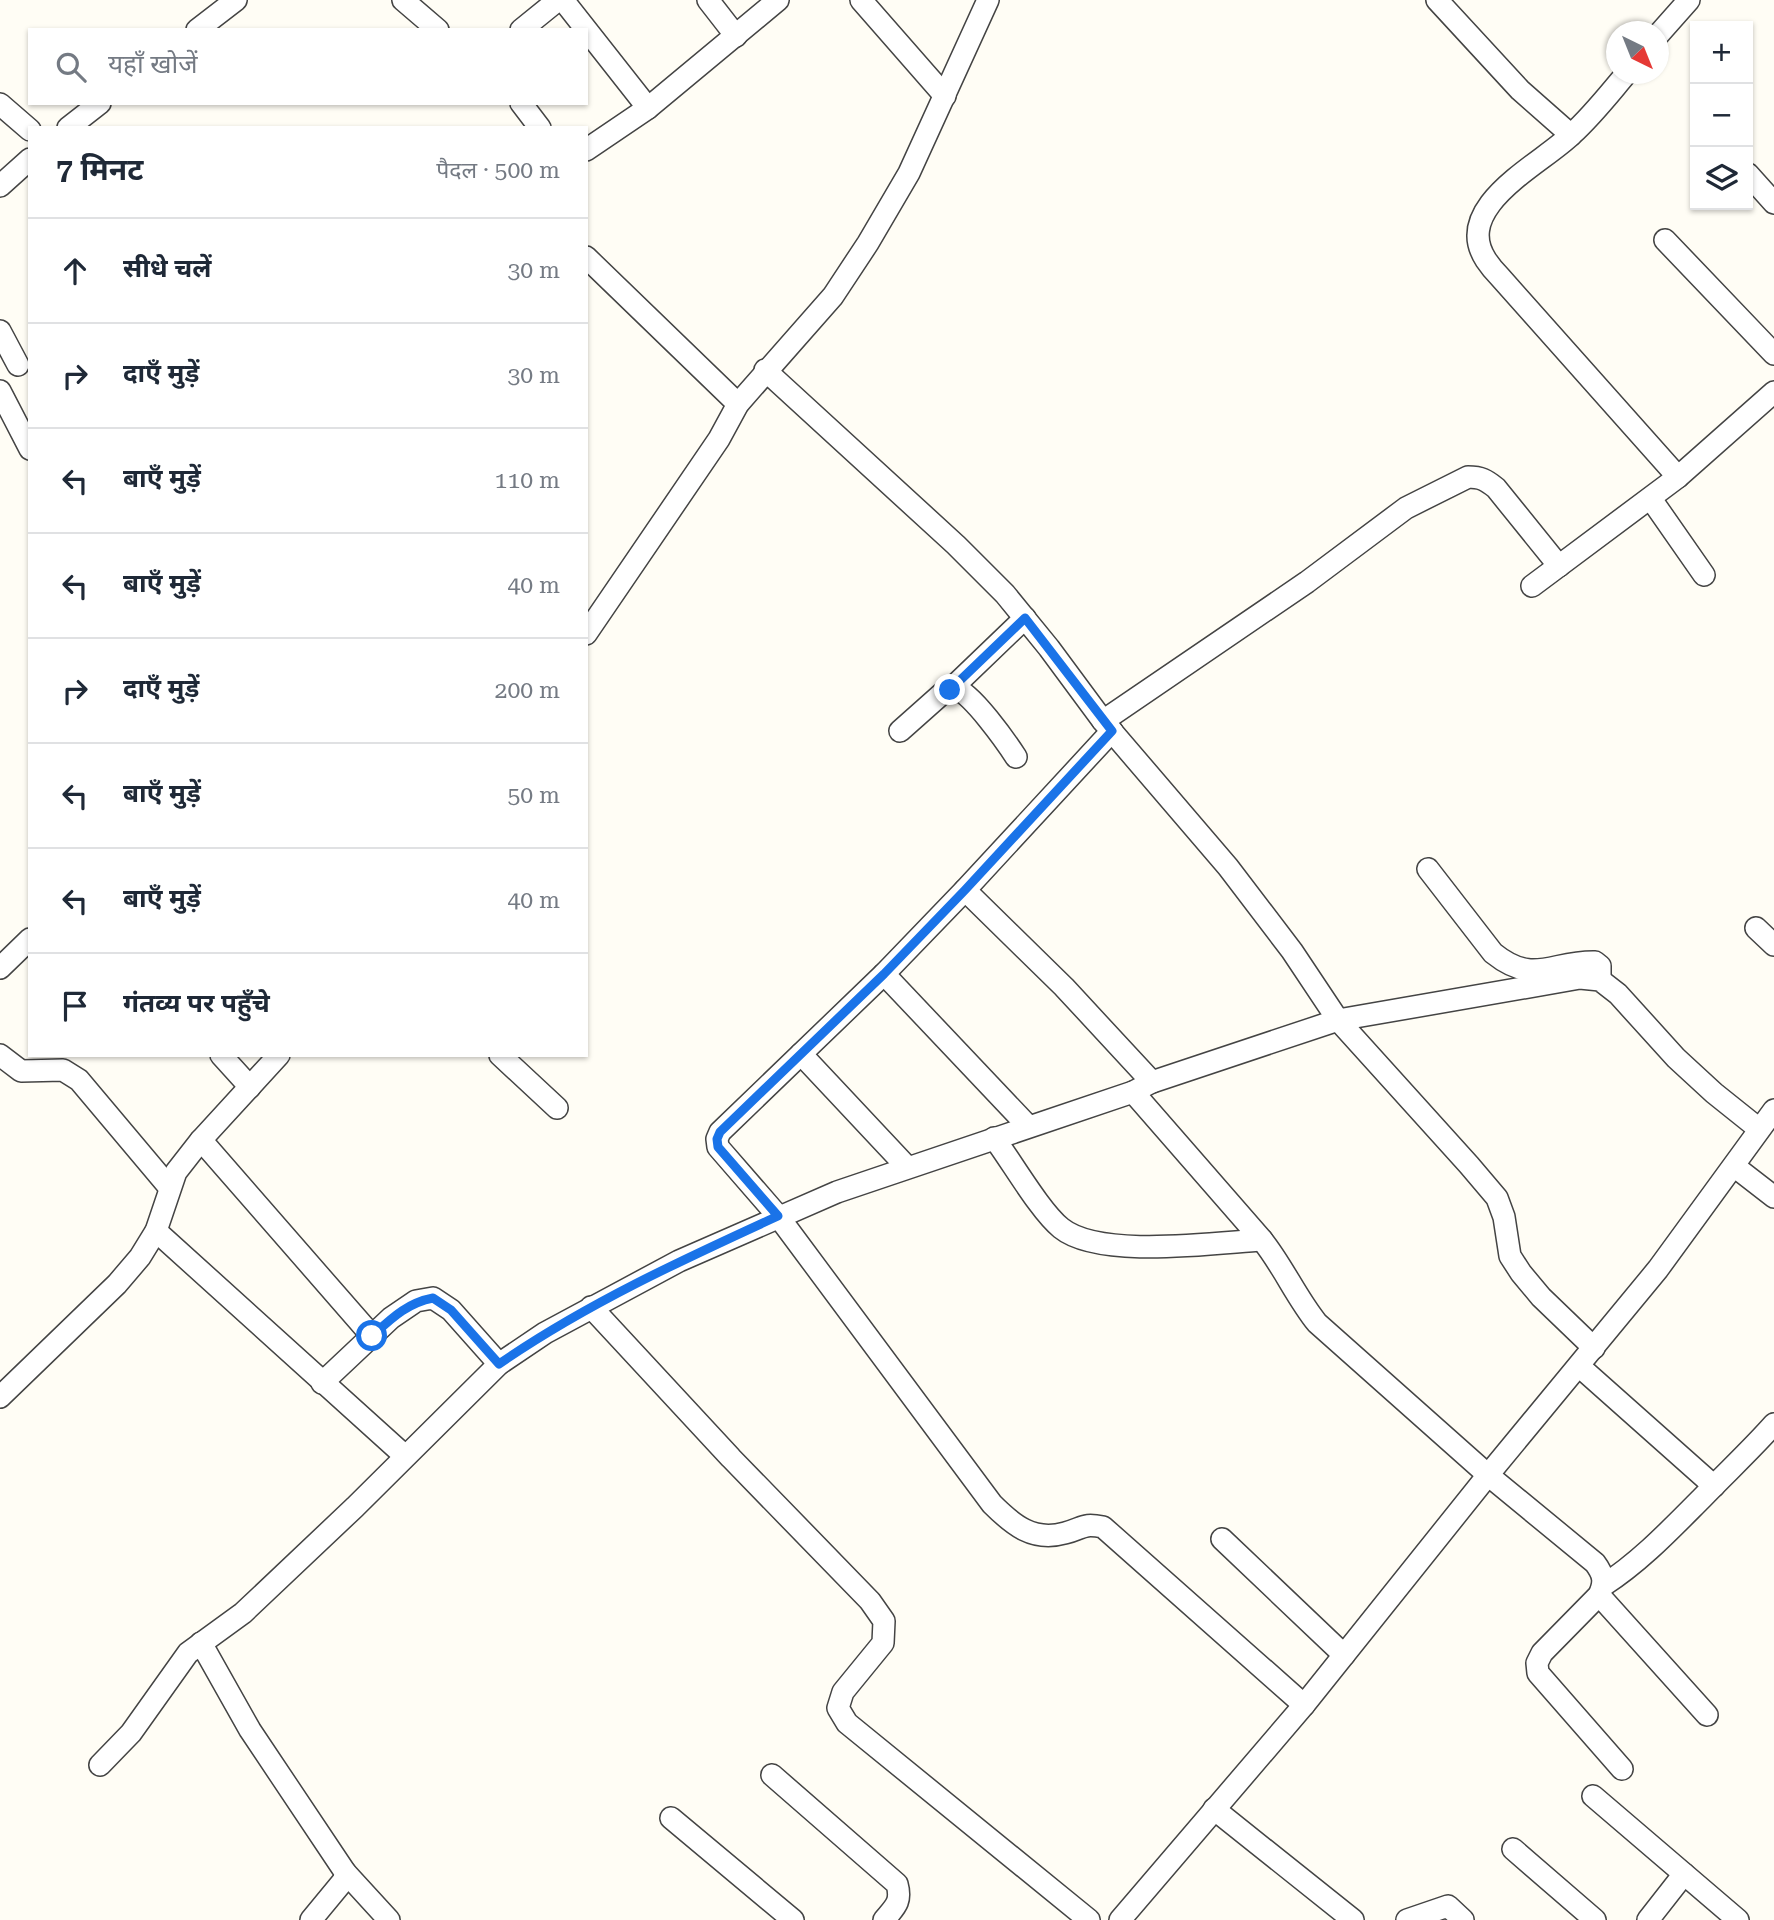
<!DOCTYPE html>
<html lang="hi">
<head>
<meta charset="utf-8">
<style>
  :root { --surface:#fff; --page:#f6f6f7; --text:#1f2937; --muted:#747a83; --line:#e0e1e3 }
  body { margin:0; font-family:"Roboto Serif","Noto Sans Devanagari",serif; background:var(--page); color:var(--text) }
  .controls { position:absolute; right:21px; top:21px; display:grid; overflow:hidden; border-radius:0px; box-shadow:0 2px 5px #0004 }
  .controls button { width:63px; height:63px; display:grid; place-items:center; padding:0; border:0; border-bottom:2px solid var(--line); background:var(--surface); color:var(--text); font:35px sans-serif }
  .compass { position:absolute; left:1606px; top:21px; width:63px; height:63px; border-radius:50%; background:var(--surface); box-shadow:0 2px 5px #0004; rotate:137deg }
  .stop { position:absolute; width:21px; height:21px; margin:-16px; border:5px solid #1a73e8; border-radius:50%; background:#fff }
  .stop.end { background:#1a73e8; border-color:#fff; box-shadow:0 2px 7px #0008 }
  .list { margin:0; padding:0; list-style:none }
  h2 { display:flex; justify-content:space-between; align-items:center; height:91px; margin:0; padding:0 28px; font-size:30px }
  h2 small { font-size:23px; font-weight:400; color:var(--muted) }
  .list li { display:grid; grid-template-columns:46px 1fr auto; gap:21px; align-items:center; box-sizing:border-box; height:105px; padding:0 28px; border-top:2px solid var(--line) }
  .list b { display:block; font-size:26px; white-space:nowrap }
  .list em { font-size:23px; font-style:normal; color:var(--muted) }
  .icon { flex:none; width:38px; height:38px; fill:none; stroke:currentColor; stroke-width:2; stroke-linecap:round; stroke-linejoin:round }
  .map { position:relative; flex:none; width:1774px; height:1920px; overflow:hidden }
  .search { position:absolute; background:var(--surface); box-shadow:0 2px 5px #0004; left:28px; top:28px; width:560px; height:77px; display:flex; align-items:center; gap:18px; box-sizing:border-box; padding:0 24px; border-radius:0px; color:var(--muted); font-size:26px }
  .panel { position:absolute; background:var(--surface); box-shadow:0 2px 5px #0004; left:28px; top:126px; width:560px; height:931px; border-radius:0px }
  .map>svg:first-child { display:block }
</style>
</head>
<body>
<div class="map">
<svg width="1774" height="1920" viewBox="0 0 1774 1920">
  <rect width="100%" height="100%" fill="#fffdf5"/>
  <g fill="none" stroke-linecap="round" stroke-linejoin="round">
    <defs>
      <g id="minor">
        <path d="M403,0l35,30"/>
        <path d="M563,0l85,108"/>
        <path d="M708,0l28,36"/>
        <path d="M861,0l84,96"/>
        <path d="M1437,0l83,90 51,45"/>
        <path d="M197,30l39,-30"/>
        <path d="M521,30l37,-30"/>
        <path d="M1658,35l31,-35"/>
        <path d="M1626,74c-17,20 -34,42 -54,60 -30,30 -121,72 -86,126 4,6 9,12 14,17l178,200"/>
        <path d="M521,103l19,25"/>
        <path d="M0,104l30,26"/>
        <path d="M68,128l32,-25"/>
        <path d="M586,150l62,-42 130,-108"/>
        <path d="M1748,174l26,29"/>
        <path d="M0,186l30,-27"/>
        <path d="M1665,240l109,114"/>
        <path d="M586,257l152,147"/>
        <path d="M0,331l18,34"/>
        <path d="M765,370l191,175 49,49 44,54 54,73 125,146 64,84 46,69 131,145 28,33 7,19 6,39 11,17 20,24 53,51"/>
        <path d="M0,391l30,58"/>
        <path d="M1651,499l53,76"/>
        <path d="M1532,586l146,-109 96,-85"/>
        <path d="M586,634l133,-195 19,-35 95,-108 35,-53 41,-70 79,-173"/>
        <path d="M950,690l75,-72"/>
        <path d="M1103,721l204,-139 99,-74 62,-31c13,0 18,3 28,11l63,78"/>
        <path d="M900,731l45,-40c2,-1 8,-2 11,-2 15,3 51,54 60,68"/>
        <path d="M1112,731l-147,159 -81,84 -164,158 -3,7 1,8 60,69 214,288c21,21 41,38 73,29 19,-5 17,-10 38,-6l201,178"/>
        <path d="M1428,869l65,84c41,33 58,8 102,9l5,4v14"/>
        <path d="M965,890l99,97 88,95"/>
        <path d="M1756,928l18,17"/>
        <path d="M0,968l30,-29"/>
        <path d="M884,974l144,152"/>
        <path d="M801,1054l106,113"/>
        <path d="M0,1055l21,16 42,-1 16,10 90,107"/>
        <path d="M221,1055l29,32"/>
        <path d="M500,1055l57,53"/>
        <path d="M1133,1092l129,148c21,26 34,57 55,83l171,152 107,88c9,12 10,19 4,32l-57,58 -5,10 1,10 84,96"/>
        <path d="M994,1138c18,24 46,73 67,90 38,31 153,15 201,12"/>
        <path d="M201,1140l171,196"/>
        <path d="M1734,1166l40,31"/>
        <path d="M156,1231l249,225"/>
        <path d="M591,1307l140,151 139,143 14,20 -1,22 -40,49 -5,16 9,15 242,197"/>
        <path d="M1579,1366l135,120"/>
        <path d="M322,1383l69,-65 25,-17 17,-3 18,12 48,54"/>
        <path d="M0,1397l117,-113 23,-27 16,-26 20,-59 25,-32 78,-85"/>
        <path d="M1222,1539l122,116"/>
        <path d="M1604,1585c37,-24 67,-56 98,-87 24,-25 49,-48 72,-74"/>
        <path d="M1599,1595l108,120"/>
        <path d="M201,1643l49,87 95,142 -1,8 -33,40"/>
        <path d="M100,1765l31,-32 57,-80 55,-40 112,-106 144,-143 46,-31 134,-72 158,-69 296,-100 19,-10 186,-62 242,-42 20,2 18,14 58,64 38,35 45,36"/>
        <path d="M772,1775l125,109c5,18 -2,23 -13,36"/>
        <path d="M1593,1796l145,124"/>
        <path d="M1214,1809l139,111"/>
        <path d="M671,1818l122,102"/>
        <path d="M1513,1849l82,71"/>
        <path d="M345,1872l44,48"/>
        <path d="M1120,1920l184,-215 184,-230 170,-206 116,-159"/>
        <path d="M1407,1920l41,-14 15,14"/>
        <path d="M1648,1920l36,-46"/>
      </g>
    </defs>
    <!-- minor casing -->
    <use href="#minor" stroke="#444" stroke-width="24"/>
    <!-- minor -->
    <use href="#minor" stroke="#fff" stroke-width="21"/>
  </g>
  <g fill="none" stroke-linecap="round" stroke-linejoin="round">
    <!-- route -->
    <path stroke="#1a73e8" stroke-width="9" d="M372,1336c20,-18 35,-33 61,-38l18,12 48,54c87,-60 183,-104 279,-148l-60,-69 -1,-8 3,-7 164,-158 81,-84 147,-159 -87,-113 -75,72"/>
  </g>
</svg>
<div class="controls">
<button>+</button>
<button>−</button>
<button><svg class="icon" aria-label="layers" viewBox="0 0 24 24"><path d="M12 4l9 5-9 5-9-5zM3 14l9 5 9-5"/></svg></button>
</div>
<svg class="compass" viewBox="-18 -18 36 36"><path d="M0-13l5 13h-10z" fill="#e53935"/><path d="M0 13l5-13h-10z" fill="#747a83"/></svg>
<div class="stop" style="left:372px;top:1336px"></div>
<div class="stop end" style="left:950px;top:690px"></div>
<div class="search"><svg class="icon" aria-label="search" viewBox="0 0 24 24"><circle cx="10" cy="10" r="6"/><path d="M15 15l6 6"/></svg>यहाँ खोजें</div>
<section class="panel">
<h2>7 मिनट<small>पैदल · 500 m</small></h2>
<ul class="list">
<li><svg class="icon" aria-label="ahead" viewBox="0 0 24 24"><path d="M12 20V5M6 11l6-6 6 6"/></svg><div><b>सीधे चलें</b></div><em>30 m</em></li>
<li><svg class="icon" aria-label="right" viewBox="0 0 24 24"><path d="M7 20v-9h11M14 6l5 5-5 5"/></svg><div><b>दाएँ मुड़ें</b></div><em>30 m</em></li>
<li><svg class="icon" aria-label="left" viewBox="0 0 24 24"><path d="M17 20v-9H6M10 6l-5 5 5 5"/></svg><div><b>बाएँ मुड़ें</b></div><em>110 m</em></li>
<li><svg class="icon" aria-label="left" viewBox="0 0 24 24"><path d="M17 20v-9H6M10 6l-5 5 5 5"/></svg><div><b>बाएँ मुड़ें</b></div><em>40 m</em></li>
<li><svg class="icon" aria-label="right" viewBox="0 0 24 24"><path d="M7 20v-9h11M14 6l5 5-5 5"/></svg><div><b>दाएँ मुड़ें</b></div><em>200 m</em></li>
<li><svg class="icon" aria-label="left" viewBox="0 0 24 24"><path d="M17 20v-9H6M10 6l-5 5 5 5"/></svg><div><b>बाएँ मुड़ें</b></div><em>50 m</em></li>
<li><svg class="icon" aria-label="left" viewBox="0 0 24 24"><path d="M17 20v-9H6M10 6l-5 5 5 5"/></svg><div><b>बाएँ मुड़ें</b></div><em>40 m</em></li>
<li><svg class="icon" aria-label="arrive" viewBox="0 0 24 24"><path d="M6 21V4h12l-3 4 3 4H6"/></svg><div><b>गंतव्य पर पहुँचे</b></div></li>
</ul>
</section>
</div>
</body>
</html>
